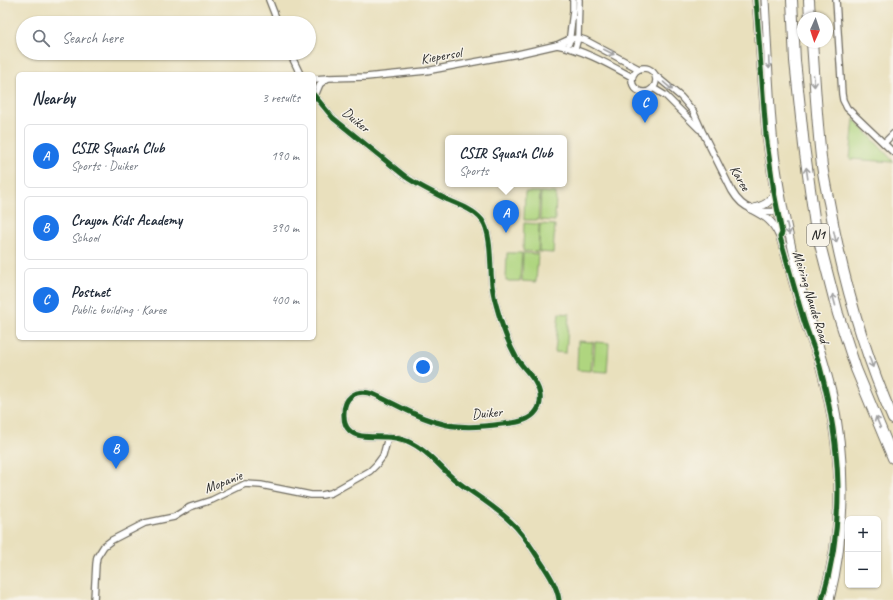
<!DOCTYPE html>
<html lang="en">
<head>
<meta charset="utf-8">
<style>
  :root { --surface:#fff; --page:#f6f6f7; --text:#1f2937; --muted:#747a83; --line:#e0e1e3; --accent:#1a73e8 }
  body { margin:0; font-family:Caveat,sans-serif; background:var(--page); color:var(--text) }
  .controls { position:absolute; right:12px; bottom:12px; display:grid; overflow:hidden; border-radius:6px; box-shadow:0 1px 3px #0004 }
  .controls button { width:36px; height:36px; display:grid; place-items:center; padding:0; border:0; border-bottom:1px solid var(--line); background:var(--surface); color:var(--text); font:20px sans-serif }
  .compass { position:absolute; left:797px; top:12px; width:36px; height:36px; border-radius:50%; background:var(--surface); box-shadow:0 1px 3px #0004; rotate:183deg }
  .you { position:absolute; left:423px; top:367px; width:14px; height:14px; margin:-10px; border:3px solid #fff; border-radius:50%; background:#1a73e8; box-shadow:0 0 0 6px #1a73e833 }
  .badge { display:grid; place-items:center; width:26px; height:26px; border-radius:50%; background:var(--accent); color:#fff; font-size:13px; font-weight:700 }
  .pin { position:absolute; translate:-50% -33px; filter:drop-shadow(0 1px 2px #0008) }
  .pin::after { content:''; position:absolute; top:21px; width:14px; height:12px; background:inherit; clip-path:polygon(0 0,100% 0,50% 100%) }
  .popup { position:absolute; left:445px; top:135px; width:122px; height:52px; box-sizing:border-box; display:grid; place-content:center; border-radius:6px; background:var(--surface); filter:drop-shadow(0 1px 3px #0005); font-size:13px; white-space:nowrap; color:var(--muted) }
  .popup b { font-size:15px; color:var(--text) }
  .popup::after { content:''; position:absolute; left:50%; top:100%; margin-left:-8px; border:8px solid transparent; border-top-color:var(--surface) }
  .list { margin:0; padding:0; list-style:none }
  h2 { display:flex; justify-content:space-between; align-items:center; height:52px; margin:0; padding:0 16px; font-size:17px }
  h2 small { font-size:13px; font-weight:400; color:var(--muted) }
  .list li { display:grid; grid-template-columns:26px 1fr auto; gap:12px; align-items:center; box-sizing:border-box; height:64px; margin:0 8px 8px; padding:0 8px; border:1px solid var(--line); border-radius:6px }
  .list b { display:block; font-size:15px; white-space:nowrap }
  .list p { margin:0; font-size:13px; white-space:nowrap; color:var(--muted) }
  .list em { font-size:13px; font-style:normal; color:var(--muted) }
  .icon { flex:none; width:22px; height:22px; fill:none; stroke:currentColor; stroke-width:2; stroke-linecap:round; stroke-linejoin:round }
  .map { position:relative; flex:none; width:893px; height:600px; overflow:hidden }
  .search { position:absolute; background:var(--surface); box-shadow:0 1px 3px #0004; left:16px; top:16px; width:300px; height:44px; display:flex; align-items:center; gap:10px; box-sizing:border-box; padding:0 14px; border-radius:22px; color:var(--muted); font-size:15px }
  .panel { position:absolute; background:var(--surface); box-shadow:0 1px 3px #0004; left:16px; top:72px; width:300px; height:268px; border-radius:6px }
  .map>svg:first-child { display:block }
</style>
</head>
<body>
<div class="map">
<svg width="893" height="600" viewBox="0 0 893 600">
  <rect width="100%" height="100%" fill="#f7f3e8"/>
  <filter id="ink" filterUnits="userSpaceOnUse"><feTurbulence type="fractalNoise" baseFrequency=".025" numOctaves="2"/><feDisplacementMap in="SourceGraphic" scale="8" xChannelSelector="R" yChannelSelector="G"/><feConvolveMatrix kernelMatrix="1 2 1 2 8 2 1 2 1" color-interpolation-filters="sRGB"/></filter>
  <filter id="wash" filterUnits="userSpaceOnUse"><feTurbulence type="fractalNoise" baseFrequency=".012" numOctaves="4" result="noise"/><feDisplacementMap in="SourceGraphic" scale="16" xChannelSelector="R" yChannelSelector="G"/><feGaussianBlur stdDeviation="0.9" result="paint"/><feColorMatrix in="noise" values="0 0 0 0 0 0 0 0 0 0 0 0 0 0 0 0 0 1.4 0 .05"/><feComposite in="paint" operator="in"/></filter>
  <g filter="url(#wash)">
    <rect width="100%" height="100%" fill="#e9e0bd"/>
    <!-- green -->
    <g fill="#afd57f" stroke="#6d8055">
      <path d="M854,119l39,42v1l-43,-3z"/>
      <path d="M525,192h15l-2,28h-14z"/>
      <path d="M541,192l15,1 -1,28 -15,-1z"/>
      <path d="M524,223l15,1 -1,28 -15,-1z"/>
      <path d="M540,224l15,1 -2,28 -14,-1z"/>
      <path d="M507,253h15l-2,28h-14z"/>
      <path d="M523,253l15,1 -2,28 -14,-1z"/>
      <path d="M559,313l10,1 -3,39 -11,-1z"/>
      <path d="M578,341l15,1 -2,29 -14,-1z"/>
      <path d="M595,342l14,1 -2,29 -14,-1z"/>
    </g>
  </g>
  <g filter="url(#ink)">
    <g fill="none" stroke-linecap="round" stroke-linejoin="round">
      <defs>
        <g id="minor">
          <path d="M269,0l9,23"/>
          <path d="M836,0l6,94 1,6 4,8 46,44"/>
          <path d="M569,43l4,-32v-11"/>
          <path d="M557,45c27,5 51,19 75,32"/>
          <path d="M575,49l3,-11 1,-38"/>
          <path d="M290,53l10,21"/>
          <circle cx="644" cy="80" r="12"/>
          <path d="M655,75l26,22 12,14 9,20 30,60c12,21 27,22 48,20"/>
          <path d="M314,79l14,-1 38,-1 60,-6 92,-17 39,-9 13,-6 8,-1 7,2 30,16 24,13"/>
          <path d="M653,88l13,8 33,33"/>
          <path d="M314,95l19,23 73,59c13,9 28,16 42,23 12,5 26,10 34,20 10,13 8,48 10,65 1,10 4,20 7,30 4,14 10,29 17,42 7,12 22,23 24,38 1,7 -1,14 -6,19 -8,8 -21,9 -32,10 -22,3 -44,5 -66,-2 -22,-6 -42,-19 -63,-28 -18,-6 -30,4 -29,22 0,6 1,10 5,14 8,9 26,6 37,7 8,0 15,2 21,4 19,8 32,25 47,38 19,15 41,27 58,44 12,11 20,26 29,39 8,12 16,24 18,38"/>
          <path d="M315,96l5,-12 8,-6"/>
          <path d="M884,143l9,-9"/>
          <path d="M94,600l2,-36 1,-7 7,-11 8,-6 33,-17 29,-6 16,-10 22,-7 33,-16 16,1 50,10h11l9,-2 39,-22 7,-7 6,-8 5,-19"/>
        </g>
        <g id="tertiary">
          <path d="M756,0l10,135 8,57 8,41 -2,4c8,28 16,57 24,84 5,16 12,31 16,46 21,79 26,154 2,233"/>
          <path d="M765,0c3,48 4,96 9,144 2,22 6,44 10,66 5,25 10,50 17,75 10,35 22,70 31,106 15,68 15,141 -2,209"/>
          <path d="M751,209c15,8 21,11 28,26"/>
          <path d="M751,209c11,-3 19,-5 23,-16"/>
        </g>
        <g id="motorway">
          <path d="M792,0l3,61 9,85 11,79 23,89 18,55 37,89"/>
          <path d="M809,0l1,18"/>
          <path d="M812,42c3,41 5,83 10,124 2,12 4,24 7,36 13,74 34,148 64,217"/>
        </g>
      </defs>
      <!-- minor casing -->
      <use href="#minor" stroke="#6e6a5e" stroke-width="8"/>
      <!-- tertiary casing -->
      <use href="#tertiary" stroke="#6e6a5e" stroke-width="9"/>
      <!-- motorway casing -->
      <use href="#motorway" stroke="#6e6a5e" stroke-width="12"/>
      <!-- minor -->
      <use href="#minor" stroke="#fff" stroke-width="5.5"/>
      <!-- tertiary -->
      <use href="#tertiary" stroke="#fff" stroke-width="7"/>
      <!-- motorway -->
      <use href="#motorway" stroke="#fff" stroke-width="10"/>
      <defs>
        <g id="cycleway">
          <path d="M756,0l10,135 8,57 8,41 -2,4c8,28 16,57 24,84 5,16 12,31 16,46 21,79 26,154 2,233"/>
          <path d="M314,95l19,23 73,59c13,9 28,16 42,23 12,5 26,10 34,20 10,13 8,48 10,65 1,10 4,20 7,30 4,14 10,29 17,42 7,12 22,23 24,38 1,7 -1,14 -6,19 -8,8 -21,9 -32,10 -22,3 -44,5 -66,-2 -22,-6 -42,-19 -63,-28 -18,-6 -30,4 -29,22 0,6 1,10 5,14 8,9 26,6 37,7 8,0 15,2 21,4 19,8 32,25 47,38 19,15 41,27 58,44 12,11 20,26 29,39 8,12 16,24 18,38"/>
        </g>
      </defs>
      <!-- cycleway casing -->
      <use href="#cycleway" stroke="#f7f3e8" stroke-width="8"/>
      <!-- cycleway -->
      <use href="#cycleway" stroke="#1b5e20" stroke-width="5"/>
    </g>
    <!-- one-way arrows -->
    <defs><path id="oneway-shaft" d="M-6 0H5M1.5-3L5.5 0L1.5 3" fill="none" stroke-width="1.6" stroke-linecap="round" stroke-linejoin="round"/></defs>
    <g stroke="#a0a0a0">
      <use href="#oneway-shaft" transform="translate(609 52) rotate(27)"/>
      <use href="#oneway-shaft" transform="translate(769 63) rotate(87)"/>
      <use href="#oneway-shaft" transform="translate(814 81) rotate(86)"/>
      <use href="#oneway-shaft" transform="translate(668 86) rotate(41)"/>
      <use href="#oneway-shaft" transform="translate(807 173) rotate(-98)"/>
      <use href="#oneway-shaft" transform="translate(788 229) rotate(78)"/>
      <use href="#oneway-shaft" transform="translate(835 237) rotate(77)"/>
      <use href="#oneway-shaft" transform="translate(834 300) rotate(-105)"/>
      <use href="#oneway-shaft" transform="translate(871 362) rotate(71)"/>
      <use href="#oneway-shaft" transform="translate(878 422) rotate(-113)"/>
    </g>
  </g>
  <g text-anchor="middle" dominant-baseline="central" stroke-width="3" stroke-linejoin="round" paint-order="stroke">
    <!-- shield labels -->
    <rect fill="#f7f3e8" stroke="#686764" stroke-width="1" x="807" y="224" width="22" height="22" rx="3"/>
    <g font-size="13" font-weight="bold" fill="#2b2b2b">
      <text x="818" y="235">N1</text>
    </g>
    <!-- street labels -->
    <g font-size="14" fill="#2b2b2b" stroke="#f7f3e8">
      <text transform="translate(441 56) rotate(-10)">Kiepersol</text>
      <text transform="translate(356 120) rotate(40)">Duiker</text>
      <text transform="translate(740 178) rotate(60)">Karee</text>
      <text transform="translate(811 297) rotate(73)">Meiring Naude Road</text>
      <text transform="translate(487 413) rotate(-5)">Duiker</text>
      <text transform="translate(223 482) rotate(-21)">Mopanie</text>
    </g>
  </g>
</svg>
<div class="controls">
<button>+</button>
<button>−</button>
</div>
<svg class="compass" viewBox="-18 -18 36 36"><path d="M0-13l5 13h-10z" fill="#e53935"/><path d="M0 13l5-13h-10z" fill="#747a83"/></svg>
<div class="you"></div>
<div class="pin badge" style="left:506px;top:233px">A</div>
<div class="popup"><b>CSIR Squash Club</b>Sports</div>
<div class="pin badge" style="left:116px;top:469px">B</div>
<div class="pin badge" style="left:645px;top:123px">C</div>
<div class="search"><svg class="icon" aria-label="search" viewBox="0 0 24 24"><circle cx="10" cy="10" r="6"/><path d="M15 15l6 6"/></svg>Search here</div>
<section class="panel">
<h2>Nearby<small>3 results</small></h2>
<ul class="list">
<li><span class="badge">A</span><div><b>CSIR Squash Club</b><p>Sports · Duiker</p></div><em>190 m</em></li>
<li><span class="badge">B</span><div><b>Crayon Kids Academy</b><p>School</p></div><em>390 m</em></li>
<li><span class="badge">C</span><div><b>Postnet</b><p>Public building · Karee</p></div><em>400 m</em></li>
</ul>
</section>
</div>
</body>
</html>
